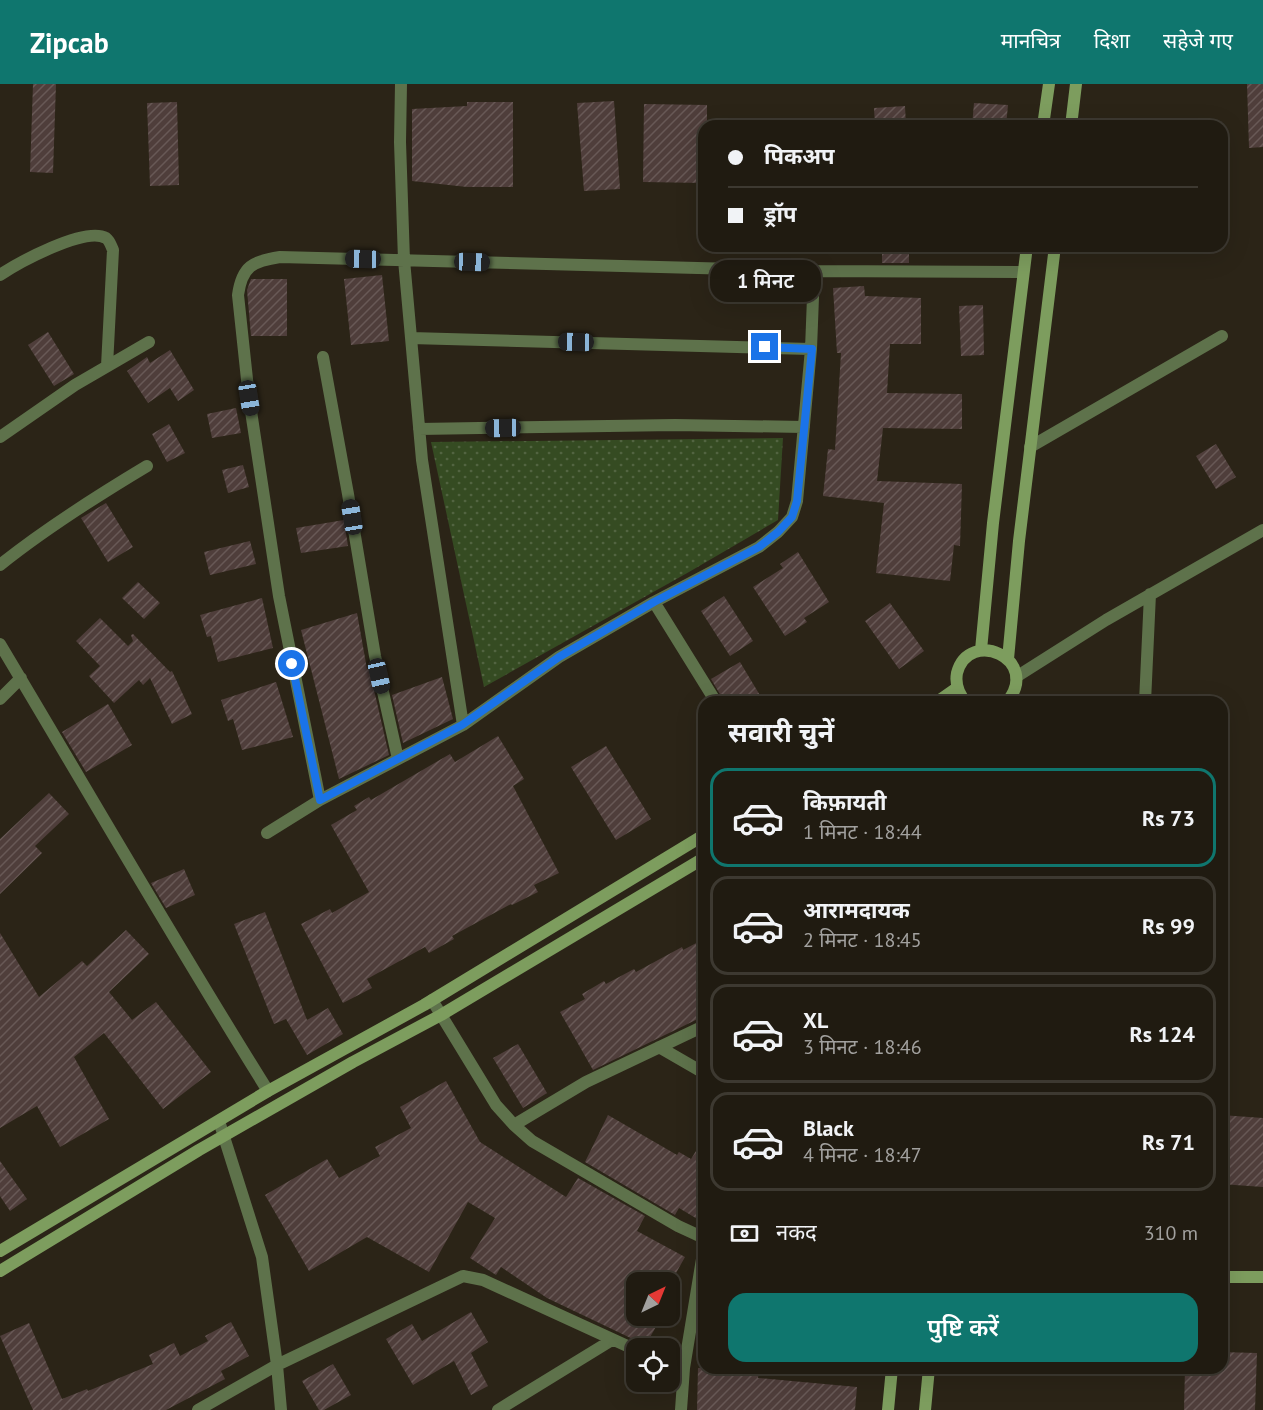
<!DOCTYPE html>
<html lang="hi">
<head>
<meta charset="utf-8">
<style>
	:root { --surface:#201b11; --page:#2d281f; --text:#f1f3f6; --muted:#a2a19f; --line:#3d3931; --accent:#0f766e }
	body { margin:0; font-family:"PT Sans","Noto Sans Devanagari",sans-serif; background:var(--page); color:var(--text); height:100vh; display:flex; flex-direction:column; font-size:22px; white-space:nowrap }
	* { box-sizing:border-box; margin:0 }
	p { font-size:20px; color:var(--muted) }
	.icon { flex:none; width:33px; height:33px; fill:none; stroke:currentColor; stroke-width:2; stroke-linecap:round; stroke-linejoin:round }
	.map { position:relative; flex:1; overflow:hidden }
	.panel { position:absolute; left:698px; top:612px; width:530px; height:678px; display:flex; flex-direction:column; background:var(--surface); border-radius:18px; box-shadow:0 6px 24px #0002,0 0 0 2px var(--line) }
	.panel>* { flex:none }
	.top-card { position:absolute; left:698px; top:36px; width:530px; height:132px; border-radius:18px; box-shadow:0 6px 24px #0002,0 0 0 2px var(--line); display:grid; align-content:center; height:132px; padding:0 30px; background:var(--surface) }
	.needle { width:39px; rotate:43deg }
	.buttons { position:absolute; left:626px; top:1188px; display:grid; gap:12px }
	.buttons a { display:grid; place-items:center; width:54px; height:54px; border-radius:12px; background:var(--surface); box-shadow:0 6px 24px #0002,0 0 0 2px var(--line); font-size:30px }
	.end { position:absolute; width:27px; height:27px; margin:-14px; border:8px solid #1a73e8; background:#fff; box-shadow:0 0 0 3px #fff }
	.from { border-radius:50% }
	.bubble { position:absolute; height:42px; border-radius:18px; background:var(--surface); box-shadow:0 6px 24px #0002,0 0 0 2px var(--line); font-size:20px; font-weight:600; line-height:42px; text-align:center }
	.car { position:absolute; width:18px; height:36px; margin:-18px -9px; border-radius:8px; box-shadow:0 0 4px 2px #0007; background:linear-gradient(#222 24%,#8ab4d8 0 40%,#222 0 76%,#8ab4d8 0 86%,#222 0) }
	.top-card b { display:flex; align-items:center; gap:21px; height:57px; font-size:22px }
	.top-card b+b { border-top:2px solid var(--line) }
	.top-card i { width:15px; height:15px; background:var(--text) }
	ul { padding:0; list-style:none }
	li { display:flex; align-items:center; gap:18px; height:99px; margin:0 12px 9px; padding:0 18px; border:3px solid var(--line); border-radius:18px }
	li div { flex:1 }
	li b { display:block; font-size:22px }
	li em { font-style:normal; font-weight:600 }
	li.current { border-color:var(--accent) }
	li>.icon { width:54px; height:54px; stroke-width:1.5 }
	h2 { padding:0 30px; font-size:27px; line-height:72px }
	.pay { display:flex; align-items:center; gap:15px; height:66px; padding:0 30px; font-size:22px }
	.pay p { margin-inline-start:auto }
	.cta { display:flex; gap:12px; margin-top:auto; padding:12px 30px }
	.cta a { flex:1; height:69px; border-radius:18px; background:var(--accent); color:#fff; font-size:24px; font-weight:600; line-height:69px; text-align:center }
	header { display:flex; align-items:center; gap:36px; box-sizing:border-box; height:84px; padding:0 30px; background:var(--accent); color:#fff }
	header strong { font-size:28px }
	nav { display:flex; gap:33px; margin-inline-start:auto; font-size:21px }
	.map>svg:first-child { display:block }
	.grass { fill:url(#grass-dots) }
	.building { fill:url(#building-hatch) }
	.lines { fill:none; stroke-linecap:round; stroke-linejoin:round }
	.street { stroke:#5e724b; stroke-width:12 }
	.secondary { stroke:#7d9d5e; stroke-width:12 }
	.route { stroke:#1a73e8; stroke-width:8 }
</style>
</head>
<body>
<header>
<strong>Zipcab</strong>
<nav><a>मानचित्र</a><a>दिशा</a><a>सहेजे गए</a></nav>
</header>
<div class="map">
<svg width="1263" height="1326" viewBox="0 0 1263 1326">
	<defs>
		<pattern id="grass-dots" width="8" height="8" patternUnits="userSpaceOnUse" patternTransform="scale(1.5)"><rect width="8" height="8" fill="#354b22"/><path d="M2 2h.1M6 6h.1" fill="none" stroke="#526441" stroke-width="1.8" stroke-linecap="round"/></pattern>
		<pattern id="building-hatch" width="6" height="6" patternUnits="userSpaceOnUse" patternTransform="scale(1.5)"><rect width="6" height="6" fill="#4f3e3b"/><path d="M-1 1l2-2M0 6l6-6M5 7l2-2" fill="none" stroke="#685956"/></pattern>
	</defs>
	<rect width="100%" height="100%" fill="#2b2417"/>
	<!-- grass -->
	<path class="grass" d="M 783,354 L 778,436 L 689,488 L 484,603 L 431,358 Z"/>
	<!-- building -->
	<path class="building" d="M 33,0 L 56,0 L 53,89 L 30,88 Z
		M 1247,0 L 1263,0 L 1263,63 L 1249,64 Z
		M 614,17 L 620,105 L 584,107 L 577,19 Z
		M 177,18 L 179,101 L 150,102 L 147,19 Z
		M 467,18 L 513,18 L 513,103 L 467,103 L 412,97 L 412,25 L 467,22 Z
		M 974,19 L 1008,21 L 1006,42 L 972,42 Z
		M 644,20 L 707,21 L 707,42 L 704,42 L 704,99 L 643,98 Z
		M 905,22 L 906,42 L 875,42 L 874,24 Z
		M 882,162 L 909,162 L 909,179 L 882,179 Z
		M 382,191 L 389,257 L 351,261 L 344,195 Z
		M 251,195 L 287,195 L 287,252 L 251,252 L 247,206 Z
		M 864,202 L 865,212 L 921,214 L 921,260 L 890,260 L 887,309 L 962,310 L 962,345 L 883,344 L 877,397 L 962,400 L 960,462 L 954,461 L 950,497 L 876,489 L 884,419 L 823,412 L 828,365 L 835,366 L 841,269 L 837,269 L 833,204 Z
		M 983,221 L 984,271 L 961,272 L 959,222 Z
		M 48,248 L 74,290 L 54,302 L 28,261 Z
		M 170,266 L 194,306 L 178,317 L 170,304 L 148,319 L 127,287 L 147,273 L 150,279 Z
		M 236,324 L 241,349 L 212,354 L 207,330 Z
		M 169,340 L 185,369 L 167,378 L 152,350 Z
		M 1216,360 L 1236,393 L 1216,405 L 1196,372 Z
		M 243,381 L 249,403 L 228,409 L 222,386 Z
		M 106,419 L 133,463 L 108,478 L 81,434 Z
		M 344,436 L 348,462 L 301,469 L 296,444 Z
		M 250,457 L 256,480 L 210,491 L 204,468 Z
		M 798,468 L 829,518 L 804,534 L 807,538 L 785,552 L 753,503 L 783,484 L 780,480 Z
		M 138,498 L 160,519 L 144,535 L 122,514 Z
		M 724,512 L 753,557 L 730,572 L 701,527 Z
		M 262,514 L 273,564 L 218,578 L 211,552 L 207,553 L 200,531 Z
		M 890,519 L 924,567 L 899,585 L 865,537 Z
		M 357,529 L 367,585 L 369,584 L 389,671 L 339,695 L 301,546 Z
		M 100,534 L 128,562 L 133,557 L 131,551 L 133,550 L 170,588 L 172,587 L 192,630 L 172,640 L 150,594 L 143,601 L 139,596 L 114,619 L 89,592 L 100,582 L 76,557 Z
		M 740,578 L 764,618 L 724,617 L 711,595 Z
		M 442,593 L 453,635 L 403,659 L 392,611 Z
		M 276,598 L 293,653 L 242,666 L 233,635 L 228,637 L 221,616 Z
		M 108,620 L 132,661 L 86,688 L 62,648 Z
		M 498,652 L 524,695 L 513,702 L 559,789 L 534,801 L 538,808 L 512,821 L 511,820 L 452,852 L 454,855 L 429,869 L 425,863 L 367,895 L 372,904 L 343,919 L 301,840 L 330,825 L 332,829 L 369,808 L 331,741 L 357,726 L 354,722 L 369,713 L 371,716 L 450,670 L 455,678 Z
		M 606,662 L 651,735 L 616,756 L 571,683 Z
		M 49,709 L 69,730 L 35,762 L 42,769 L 0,810 L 0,755 Z
		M 184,785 L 195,811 L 166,824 L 151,799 Z
		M 265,828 L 307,936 L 328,924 L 343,950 L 307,971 L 286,935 L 274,940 L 234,840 Z
		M 126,846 L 149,870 L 109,908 L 132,936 L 156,918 L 211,988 L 163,1025 L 104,949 L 74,973 L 109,1035 L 60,1063 L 37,1022 L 0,1044 L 0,849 L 39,913 L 82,877 L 87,882 Z
		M 704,855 L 704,932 L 593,986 L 560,928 L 585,915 L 582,910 L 604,897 L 606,900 L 634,885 L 636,888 L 682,863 L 683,866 Z
		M 518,960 L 547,1009 L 523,1024 L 493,974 Z
		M 446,997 L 480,1058 L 566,1113 L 578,1094 L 645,1132 L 637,1147 L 685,1173 L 671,1198 L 636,1198 L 636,1232 L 662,1232 L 644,1264 L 639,1258 L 547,1214 L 501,1183 L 496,1191 L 470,1174 L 495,1134 L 468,1118 L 429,1188 L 367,1153 L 309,1187 L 265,1111 L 327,1075 L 339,1094 L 380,1072 L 375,1063 L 411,1044 L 400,1023 Z
		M 608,1031 L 677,1071 L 679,1068 L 691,1075 L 704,1054 L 704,1139 L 679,1124 L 675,1131 L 585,1078 Z
		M 1221,1031 L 1263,1034 L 1263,1103 L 1221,1100 Z
		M 0,1077 L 27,1115 L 10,1127 L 0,1112 Z
		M 471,1228 L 488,1258 L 471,1269 L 488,1302 L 471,1311 L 454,1277 L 413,1301 L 386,1255 L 412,1240 L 422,1257 Z
		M 231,1238 L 249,1272 L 221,1287 L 225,1295 L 166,1326 L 33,1326 L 0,1252 L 29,1239 L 62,1315 L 87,1305 L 88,1307 L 153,1280 L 149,1271 L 174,1259 L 180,1272 L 208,1257 L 205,1252 Z
		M 1221,1268 L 1257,1269 L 1255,1326 L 1184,1326 L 1185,1284 L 1221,1284 Z
		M 333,1280 L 351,1311 L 324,1326 L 319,1326 L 302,1297 Z
		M 698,1284 L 759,1284 L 758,1294 L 857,1303 L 855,1326 L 697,1326 Z"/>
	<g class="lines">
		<!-- street -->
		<path class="street" d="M 401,0 L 400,58 L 404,176 L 422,376 L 463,641
			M 0,191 C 18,179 85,142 106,154 C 110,157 111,162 113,166 L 107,282
			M 411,254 L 811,265
			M 323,273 L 348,410 L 375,572 L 398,675
			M 419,345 L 675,341 L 804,343
			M 0,353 L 75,301 L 149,258
			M 1030,363 L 1222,252
			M 0,481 C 46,444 97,412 147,382
			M 654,518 L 716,618
			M 0,560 C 89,709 176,860 268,1007
			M 1016,593 L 1106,536 L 1263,446
			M 0,615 L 21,594
			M 1145,618 L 1150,510
			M 320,716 L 279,512 L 249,314 L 238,211 C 242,182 253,177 280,173 L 814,187 L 1023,188
			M 267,749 L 320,716 L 463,641 L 559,573 L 654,518 L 759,463 L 778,448 L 792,433 L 797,417 L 811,265 L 814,187
			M 432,916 L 496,1021 L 514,1041 L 532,1057 L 678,1142 L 704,1154
			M 659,963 L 704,989
			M 219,1037 L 262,1173 L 277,1281 L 281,1326
			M 514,1041 L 586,998 L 704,942
			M 669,1279 L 684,1284
			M 198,1326 L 277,1281 L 463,1192 L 483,1196 L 636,1266
			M 498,1326 L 612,1256
			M 681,1326 L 684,1284 L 704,1163"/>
		<!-- secondary -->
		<path class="secondary" d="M 1043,42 L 1049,0
			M 1071,42 L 1076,0
			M 981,566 L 993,439 L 1027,162
			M 1008,575 L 1019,457 L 1055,162
			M 937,618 L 957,604
			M 966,618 C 958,609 955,600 957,589 C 969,543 1042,575 1007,618
			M 0,1167 L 268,1007 L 424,921 L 704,751
			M 0,1187 L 199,1066 L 353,978 L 441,931 L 704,774
			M 1221,1193 L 1263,1193
			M 888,1326 L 892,1284
			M 925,1326 L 929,1284"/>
	</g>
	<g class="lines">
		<!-- route -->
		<path class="route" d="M 292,580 L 320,716 L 462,641 L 559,573 L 654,518 L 759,463 L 778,448 L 792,433 L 797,417 L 812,265 L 765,263"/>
	</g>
</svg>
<div class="buttons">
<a><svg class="needle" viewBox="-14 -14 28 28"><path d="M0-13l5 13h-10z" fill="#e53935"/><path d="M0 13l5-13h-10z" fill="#a2a19f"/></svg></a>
<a><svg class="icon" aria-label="locate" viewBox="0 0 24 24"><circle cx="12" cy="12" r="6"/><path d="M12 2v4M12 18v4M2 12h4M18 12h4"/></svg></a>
</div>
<i class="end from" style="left:292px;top:580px"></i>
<i class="end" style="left:765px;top:263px"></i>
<div class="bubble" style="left:710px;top:176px;width:111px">1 मिनट</div>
<i class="car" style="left:363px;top:175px;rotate:271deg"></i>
<i class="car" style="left:472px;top:178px;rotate:92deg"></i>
<i class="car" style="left:576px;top:258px;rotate:271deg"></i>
<i class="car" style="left:249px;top:314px;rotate:171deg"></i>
<i class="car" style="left:503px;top:344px;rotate:269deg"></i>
<i class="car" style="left:352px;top:433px;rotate:351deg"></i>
<i class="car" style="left:379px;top:592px;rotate:167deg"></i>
<div class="top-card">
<b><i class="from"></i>पिकअप</b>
<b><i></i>ड्रॉप</b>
</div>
<section class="panel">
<h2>सवारी चुनें</h2>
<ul>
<li class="current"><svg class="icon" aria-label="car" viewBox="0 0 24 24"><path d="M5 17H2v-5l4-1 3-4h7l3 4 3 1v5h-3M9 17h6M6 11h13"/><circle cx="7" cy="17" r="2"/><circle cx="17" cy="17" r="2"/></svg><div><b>किफ़ायती</b><p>1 मिनट · 18:44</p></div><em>Rs 73</em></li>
<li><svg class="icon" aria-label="car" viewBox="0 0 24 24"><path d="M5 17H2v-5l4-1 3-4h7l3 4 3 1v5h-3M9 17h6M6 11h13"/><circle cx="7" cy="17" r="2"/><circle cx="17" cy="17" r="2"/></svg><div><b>आरामदायक</b><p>2 मिनट · 18:45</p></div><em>Rs 99</em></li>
<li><svg class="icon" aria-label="car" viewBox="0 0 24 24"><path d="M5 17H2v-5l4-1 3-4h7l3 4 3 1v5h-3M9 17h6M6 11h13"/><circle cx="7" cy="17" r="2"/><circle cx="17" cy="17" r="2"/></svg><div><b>XL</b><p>3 मिनट · 18:46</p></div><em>Rs 124</em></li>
<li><svg class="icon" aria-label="car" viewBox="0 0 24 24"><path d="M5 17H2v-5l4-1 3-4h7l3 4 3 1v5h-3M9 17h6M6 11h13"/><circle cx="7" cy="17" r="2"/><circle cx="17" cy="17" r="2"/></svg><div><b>Black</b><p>4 मिनट · 18:47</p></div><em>Rs 71</em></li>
</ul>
<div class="pay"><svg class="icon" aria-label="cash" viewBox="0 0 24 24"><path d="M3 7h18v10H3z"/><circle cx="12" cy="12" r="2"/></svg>नकद<p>310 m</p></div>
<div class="cta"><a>पुष्टि करें</a></div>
</section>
</div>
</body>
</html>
